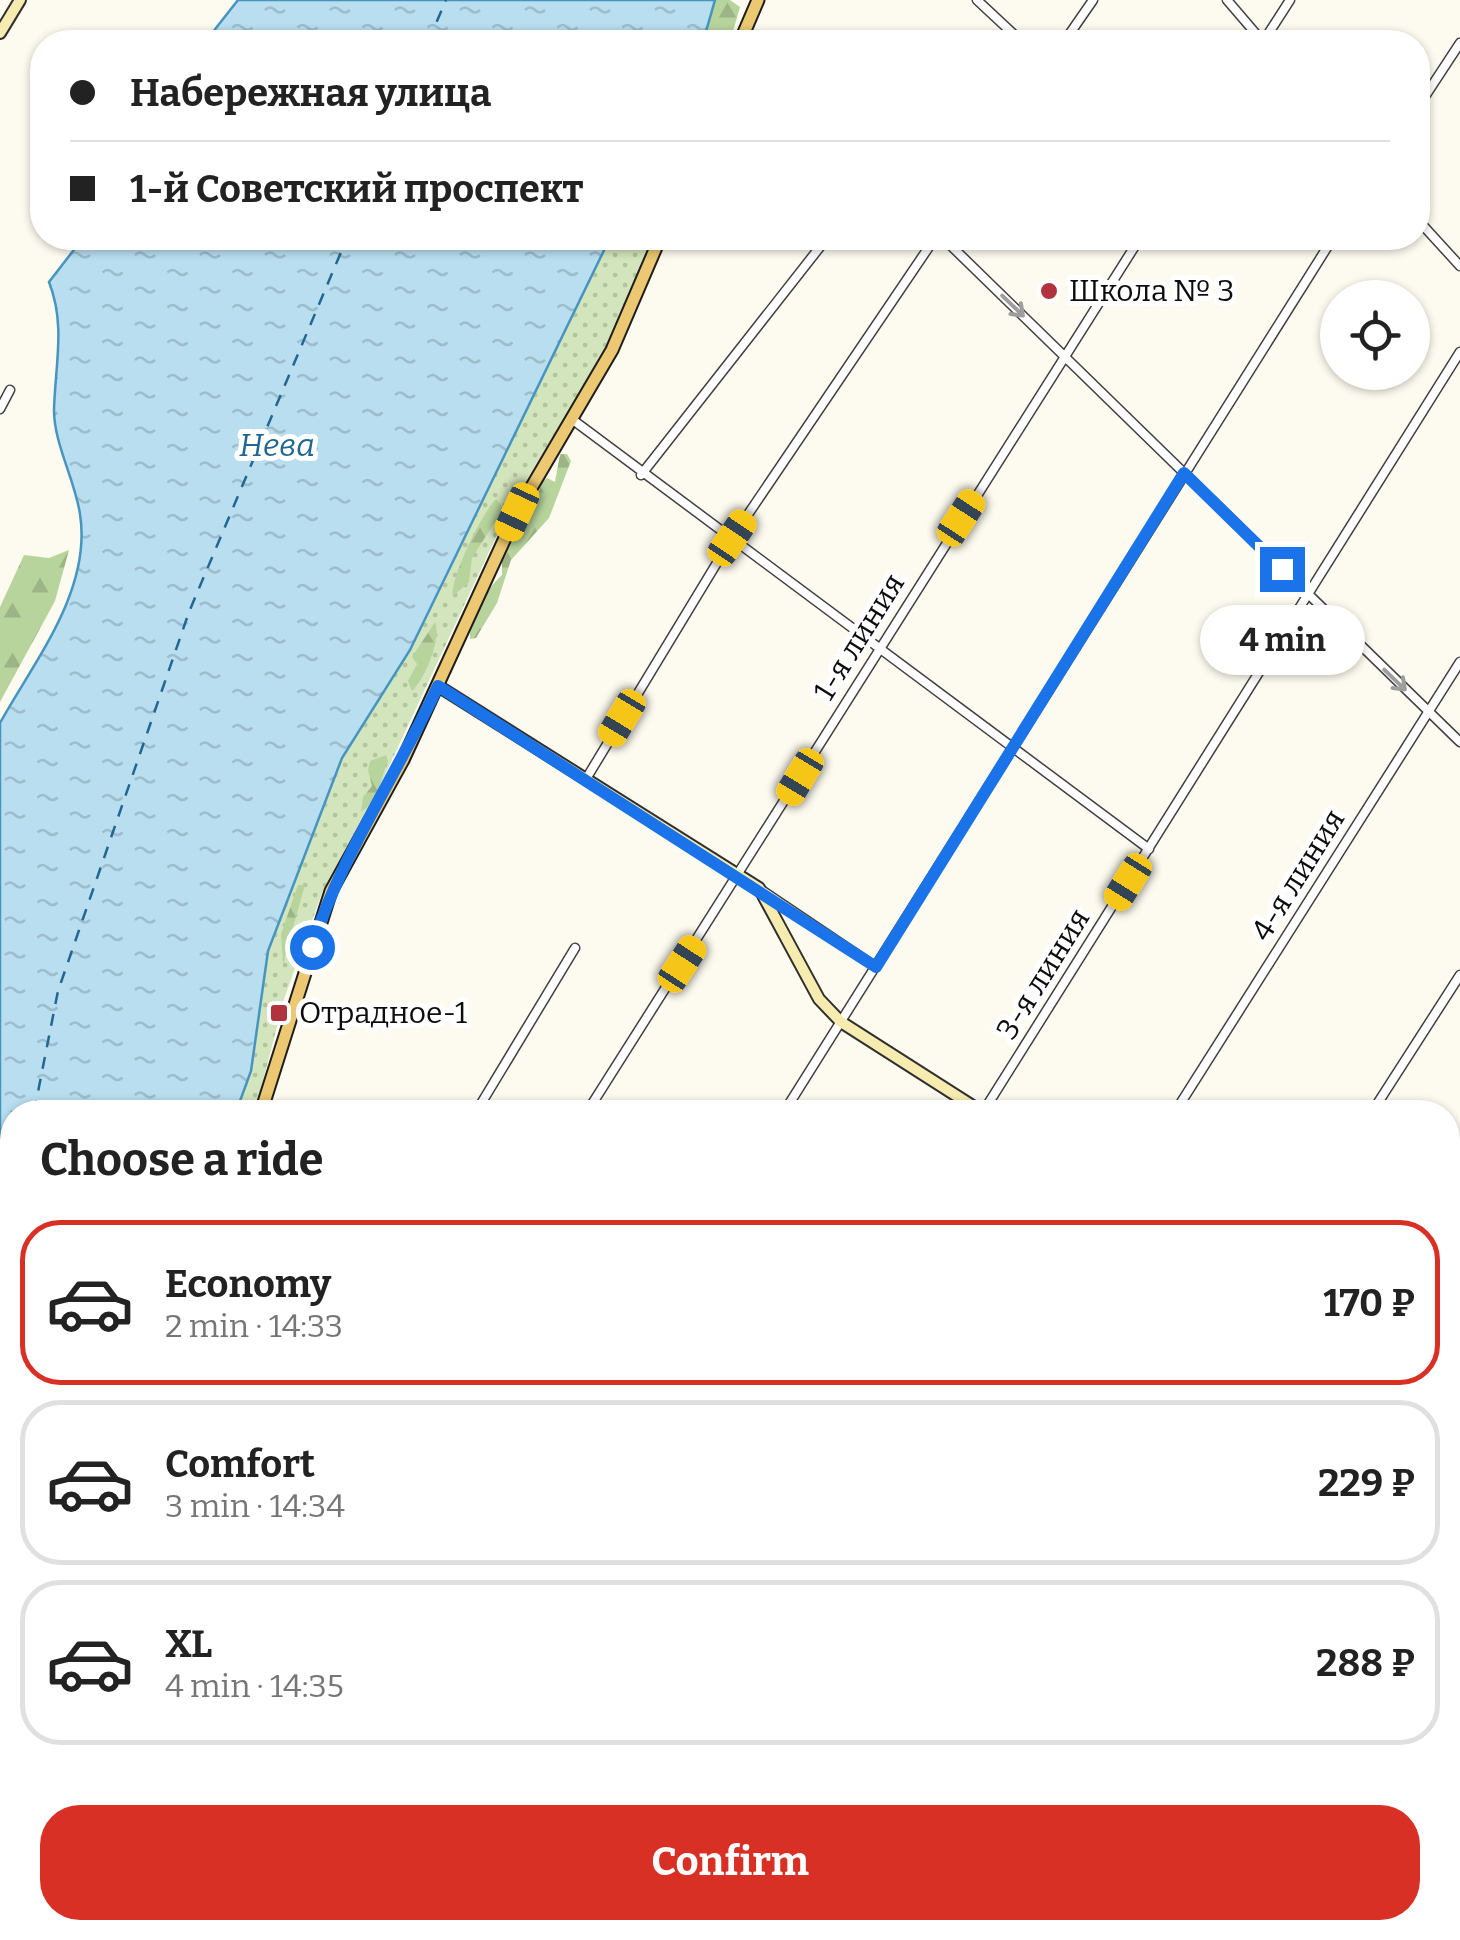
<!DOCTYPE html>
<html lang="en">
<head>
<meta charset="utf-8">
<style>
	:root { --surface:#fff; --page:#f2f2f2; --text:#222; --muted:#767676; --line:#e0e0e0; --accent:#d93025 }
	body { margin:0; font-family:Bitter,serif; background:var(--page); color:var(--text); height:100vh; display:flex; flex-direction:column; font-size:38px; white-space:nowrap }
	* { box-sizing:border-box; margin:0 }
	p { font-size:32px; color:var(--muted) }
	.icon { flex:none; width:55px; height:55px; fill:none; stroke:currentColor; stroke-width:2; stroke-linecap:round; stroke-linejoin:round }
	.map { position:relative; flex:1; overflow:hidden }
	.details { position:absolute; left:0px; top:1100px; width:1460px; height:840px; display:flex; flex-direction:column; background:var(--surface); border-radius:40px 40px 0 0; box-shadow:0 2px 8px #0004 }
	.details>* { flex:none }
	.hud { position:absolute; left:30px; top:30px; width:1400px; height:220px; border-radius:40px; box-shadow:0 2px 8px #0004; display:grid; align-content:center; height:220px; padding:0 40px; background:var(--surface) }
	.buttons { position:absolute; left:1320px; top:280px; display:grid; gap:20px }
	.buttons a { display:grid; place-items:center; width:110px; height:110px; border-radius:50%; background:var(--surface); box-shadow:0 2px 8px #0004; font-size:50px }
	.end { position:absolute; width:45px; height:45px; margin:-22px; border:12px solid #1a73e8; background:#fff; box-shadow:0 0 0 5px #fff }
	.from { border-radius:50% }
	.bubble { position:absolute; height:70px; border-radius:35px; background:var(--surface); box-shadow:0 2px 8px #0004; font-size:32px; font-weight:700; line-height:70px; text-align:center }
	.car { position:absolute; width:30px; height:60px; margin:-30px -15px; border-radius:12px; box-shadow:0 0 8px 2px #0007; background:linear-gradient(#f5c518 24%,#345 0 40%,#f5c518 0 76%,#345 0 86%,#f5c518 0) }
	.hud b { display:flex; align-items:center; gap:35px; height:95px; font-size:38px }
	.hud b+b { border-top:2px solid var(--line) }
	.hud i { width:25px; height:25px; background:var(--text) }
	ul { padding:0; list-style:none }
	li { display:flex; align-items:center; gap:30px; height:165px; margin:0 20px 15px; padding:0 20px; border:5px solid var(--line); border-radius:40px }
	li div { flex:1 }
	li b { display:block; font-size:38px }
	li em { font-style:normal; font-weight:700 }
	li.selected { border-color:var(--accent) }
	li>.icon { width:90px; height:90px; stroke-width:1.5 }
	h2 { padding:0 40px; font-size:45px; line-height:120px }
	.button { display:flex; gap:20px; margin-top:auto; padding:20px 40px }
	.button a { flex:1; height:115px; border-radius:40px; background:var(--accent); color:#fff; font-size:40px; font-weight:700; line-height:115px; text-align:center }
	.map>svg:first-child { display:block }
	.industrial { fill:url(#industrial-grid) }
	.grass { fill:url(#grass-dots) }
	.forest { fill:url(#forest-firs) }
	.park { fill:url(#park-tufts) }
	.water { fill:url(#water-ripples); stroke:#4695c0; stroke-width:2.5 }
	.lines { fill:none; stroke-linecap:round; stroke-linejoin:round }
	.ferry { stroke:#226793; stroke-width:2.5; stroke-dasharray:12 10; stroke-linecap:butt }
	.street-casing { stroke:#404040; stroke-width:11 }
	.secondary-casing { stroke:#2f2f2f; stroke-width:14 }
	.primary-casing { stroke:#1e1e1e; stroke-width:15 }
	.street { stroke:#fff; stroke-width:8 }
	.secondary { stroke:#f7ecb0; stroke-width:10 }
	.primary { stroke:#ebc871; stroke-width:11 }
	.oneway { stroke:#9e9e9e }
	.route { stroke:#1a73e8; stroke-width:12 }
	.poi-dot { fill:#b0333e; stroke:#fff; stroke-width:4 }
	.labels { text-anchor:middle; stroke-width:10; stroke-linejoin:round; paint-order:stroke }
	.poi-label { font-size:30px; fill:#0d0d0d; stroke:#fff; text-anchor:start }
	.street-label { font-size:30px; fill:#0d0d0d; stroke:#fff }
	.water-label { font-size:32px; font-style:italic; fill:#226793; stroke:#fff }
</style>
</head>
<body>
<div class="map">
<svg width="1460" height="1940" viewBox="0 0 1460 1940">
	<defs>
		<pattern id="industrial-grid" width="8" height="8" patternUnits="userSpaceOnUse" patternTransform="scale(2.5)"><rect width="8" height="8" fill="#eae2eb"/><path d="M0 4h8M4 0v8" fill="none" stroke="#c8c1c8"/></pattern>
		<pattern id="grass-dots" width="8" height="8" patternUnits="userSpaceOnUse" patternTransform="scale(2.5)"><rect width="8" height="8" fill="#d3e5bc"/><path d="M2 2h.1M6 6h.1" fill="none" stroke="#b4c3a0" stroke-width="1.8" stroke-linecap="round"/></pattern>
		<pattern id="forest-firs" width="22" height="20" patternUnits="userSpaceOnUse" patternTransform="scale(2.5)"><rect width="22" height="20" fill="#b8d49d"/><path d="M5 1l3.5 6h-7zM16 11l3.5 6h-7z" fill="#9db586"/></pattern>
		<pattern id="park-tufts" width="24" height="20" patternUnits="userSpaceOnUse" patternTransform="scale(2.5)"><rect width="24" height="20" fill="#d3e5bc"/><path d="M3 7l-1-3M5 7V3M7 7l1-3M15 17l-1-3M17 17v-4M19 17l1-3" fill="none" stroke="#b4c3a0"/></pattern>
		<pattern id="water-ripples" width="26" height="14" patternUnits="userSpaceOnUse" patternTransform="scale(2.5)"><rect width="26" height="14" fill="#b8def0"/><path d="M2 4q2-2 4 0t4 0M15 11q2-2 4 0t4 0" fill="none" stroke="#9dbdcd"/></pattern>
	</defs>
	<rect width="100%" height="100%" fill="#fdfaef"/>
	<!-- industrial -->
	<path class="industrial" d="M 387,1928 L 791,1928 L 811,1940 L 402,1940 Z"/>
	<!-- grass -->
	<path class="grass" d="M 610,238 L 653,238 L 604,352 L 509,509 L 376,794 L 323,890 L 284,999 L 255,1112 L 236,1112 L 251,1071 L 268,951 L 342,758 L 410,650 Z"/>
	<!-- forest -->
	<path class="forest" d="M 715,0 L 730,0 L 740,7 L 730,42 L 718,42 L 715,38 L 703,42 Z
		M 560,454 L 567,454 L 571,461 L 549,518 L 511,560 L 497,603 L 476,638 L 470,639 C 469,618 488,587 502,575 L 502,557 L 518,527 L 530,519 L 542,482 L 547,478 L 555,482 Z
		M 496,499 L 502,506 L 500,514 L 472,558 L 469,582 L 453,596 C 449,580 483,511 496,499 Z
		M 69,550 L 55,601 L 0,702 L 0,607 L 24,555 L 49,558 Z
		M 435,622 C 442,638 425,679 412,691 L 408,681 L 417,664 L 412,657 Z
		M 386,755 L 388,761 C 380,779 379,802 361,812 L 363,797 L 372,786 L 368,770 L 370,761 Z
		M 298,885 L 305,885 L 283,963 L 281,934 Z"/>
	<!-- park -->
	<path class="park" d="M 122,1928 L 175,1928 L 174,1940 L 118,1940 Z"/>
	<!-- water -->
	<path class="water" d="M 238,0 L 715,0 L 703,42 L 205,42 Z
		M 83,238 L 610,238 L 410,650 L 342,758 L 268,951 L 251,1071 L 236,1112 L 12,1112 L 12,1928 L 109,1928 L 106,1940 L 0,1940 L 0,723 C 35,660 92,590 80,514 C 75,480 54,444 54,410 C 55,366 66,325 49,282 Z"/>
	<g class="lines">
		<!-- ferry -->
		<path class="ferry" d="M 428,42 L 446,0
			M 34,1112 L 58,991 L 189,612 L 347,238
			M 0,1288 L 12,1224"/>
		<!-- street casing -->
		<g class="street-casing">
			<path id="street" d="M 977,0 L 1022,42
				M 1227,0 L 1263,42
				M 1064,42 L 1093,0
				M 1263,42 L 1290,0
				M 1418,107 L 1460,43
				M 1418,220 L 1460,266
				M 943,238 L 1460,742
				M 0,409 L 10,390
				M 573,420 L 1149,849
				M 641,475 L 827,238
				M 586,779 L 732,538 L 935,238
				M 763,891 L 876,967
				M 476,1112 L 575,948
				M 587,1112 L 1140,238
				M 784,1112 L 1333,238
				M 983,1112 L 1460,352
				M 1175,1112 L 1460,662
				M 1372,1112 L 1460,975
				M 1448,1306 L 1460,1286
				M 1448,1615 L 1460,1596
				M 1448,1917 L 1460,1898
				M 1448,1922 L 1460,1930
				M 805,1928 L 825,1940
				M 846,1940 L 854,1928
				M 1040,1940 L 1048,1928
				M 1241,1940 L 1249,1928
				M 1433,1940 L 1441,1928"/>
		</g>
		<!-- secondary casing -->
		<g class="secondary-casing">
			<path id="secondary" d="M 0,33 L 20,0
				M 438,686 L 759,888 L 819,999 L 841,1022 L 982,1112
				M 1448,1413 L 1460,1421"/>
		</g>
		<!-- primary casing -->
		<g class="primary-casing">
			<path id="primary" d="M 740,42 L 758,0
				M 261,1112 L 331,891 L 403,760 L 517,512 L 612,350 L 660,238
				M 183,1940 L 184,1928"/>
		</g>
		<!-- street -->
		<use href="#street" class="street"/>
		<!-- secondary -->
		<use href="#secondary" class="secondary"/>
		<!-- primary -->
		<use href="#primary" class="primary"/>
	</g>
	<!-- one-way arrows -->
	<defs><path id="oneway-shaft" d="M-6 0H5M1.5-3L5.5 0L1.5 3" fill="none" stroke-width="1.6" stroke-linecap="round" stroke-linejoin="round" transform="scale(2.5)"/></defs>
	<g class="oneway">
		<use href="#oneway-shaft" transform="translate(1013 306) rotate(44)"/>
		<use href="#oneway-shaft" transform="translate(1395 680) rotate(44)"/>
	</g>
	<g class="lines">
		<!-- route -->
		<path class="route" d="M 312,947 C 341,855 398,773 438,686 L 876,967 L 1184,473 L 1282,569"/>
	</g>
	<!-- markers -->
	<g class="poi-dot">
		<circle cx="1049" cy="291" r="10"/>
		<rect x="269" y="1003" width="20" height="20" rx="5"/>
	</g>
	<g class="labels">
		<!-- poi labels -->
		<g class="poi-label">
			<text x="1069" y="301">Школа № 3</text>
			<text x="299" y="1023">Отрадное-1</text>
		</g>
		<!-- street labels -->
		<g class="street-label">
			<text transform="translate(859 637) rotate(-58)" y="10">1-я линия</text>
			<text transform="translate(1298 875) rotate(-58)" y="10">4-я линия</text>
			<text transform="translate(1043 974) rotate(-58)" y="10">3-я линия</text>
		</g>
		<!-- water labels -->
		<g class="water-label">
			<text x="277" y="456">Нева</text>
		</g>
	</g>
</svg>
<div class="buttons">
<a><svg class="icon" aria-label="locate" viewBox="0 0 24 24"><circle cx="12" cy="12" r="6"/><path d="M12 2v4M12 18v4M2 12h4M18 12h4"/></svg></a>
</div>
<i class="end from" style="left:312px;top:947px"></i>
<i class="end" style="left:1282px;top:569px"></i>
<div class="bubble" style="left:1200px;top:605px;width:165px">4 min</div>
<i class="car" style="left:517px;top:512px;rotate:205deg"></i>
<i class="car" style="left:961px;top:518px;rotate:33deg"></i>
<i class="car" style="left:732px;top:538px;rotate:34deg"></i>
<i class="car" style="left:622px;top:718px;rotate:211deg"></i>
<i class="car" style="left:800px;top:777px;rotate:211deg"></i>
<i class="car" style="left:1128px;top:882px;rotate:212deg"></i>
<i class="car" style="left:682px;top:964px;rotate:33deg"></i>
<div class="hud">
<b><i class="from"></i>Набережная улица</b>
<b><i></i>1-й Советский проспект</b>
</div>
<section class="details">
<h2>Choose a ride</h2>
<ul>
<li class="selected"><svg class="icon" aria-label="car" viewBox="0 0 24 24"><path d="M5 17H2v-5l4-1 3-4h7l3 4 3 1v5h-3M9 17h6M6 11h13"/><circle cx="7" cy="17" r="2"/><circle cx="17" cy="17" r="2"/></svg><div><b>Economy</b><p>2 min · 14:33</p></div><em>170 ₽</em></li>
<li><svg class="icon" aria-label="car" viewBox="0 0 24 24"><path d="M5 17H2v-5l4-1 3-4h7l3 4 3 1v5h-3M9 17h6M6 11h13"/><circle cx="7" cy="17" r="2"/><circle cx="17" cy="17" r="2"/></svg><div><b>Comfort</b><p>3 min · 14:34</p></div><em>229 ₽</em></li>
<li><svg class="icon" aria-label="car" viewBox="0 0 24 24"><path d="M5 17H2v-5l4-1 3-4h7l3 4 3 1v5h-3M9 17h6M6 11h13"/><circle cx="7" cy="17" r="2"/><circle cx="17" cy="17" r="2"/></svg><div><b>XL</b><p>4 min · 14:35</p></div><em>288 ₽</em></li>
</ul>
<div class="button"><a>Confirm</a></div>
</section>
</div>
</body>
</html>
